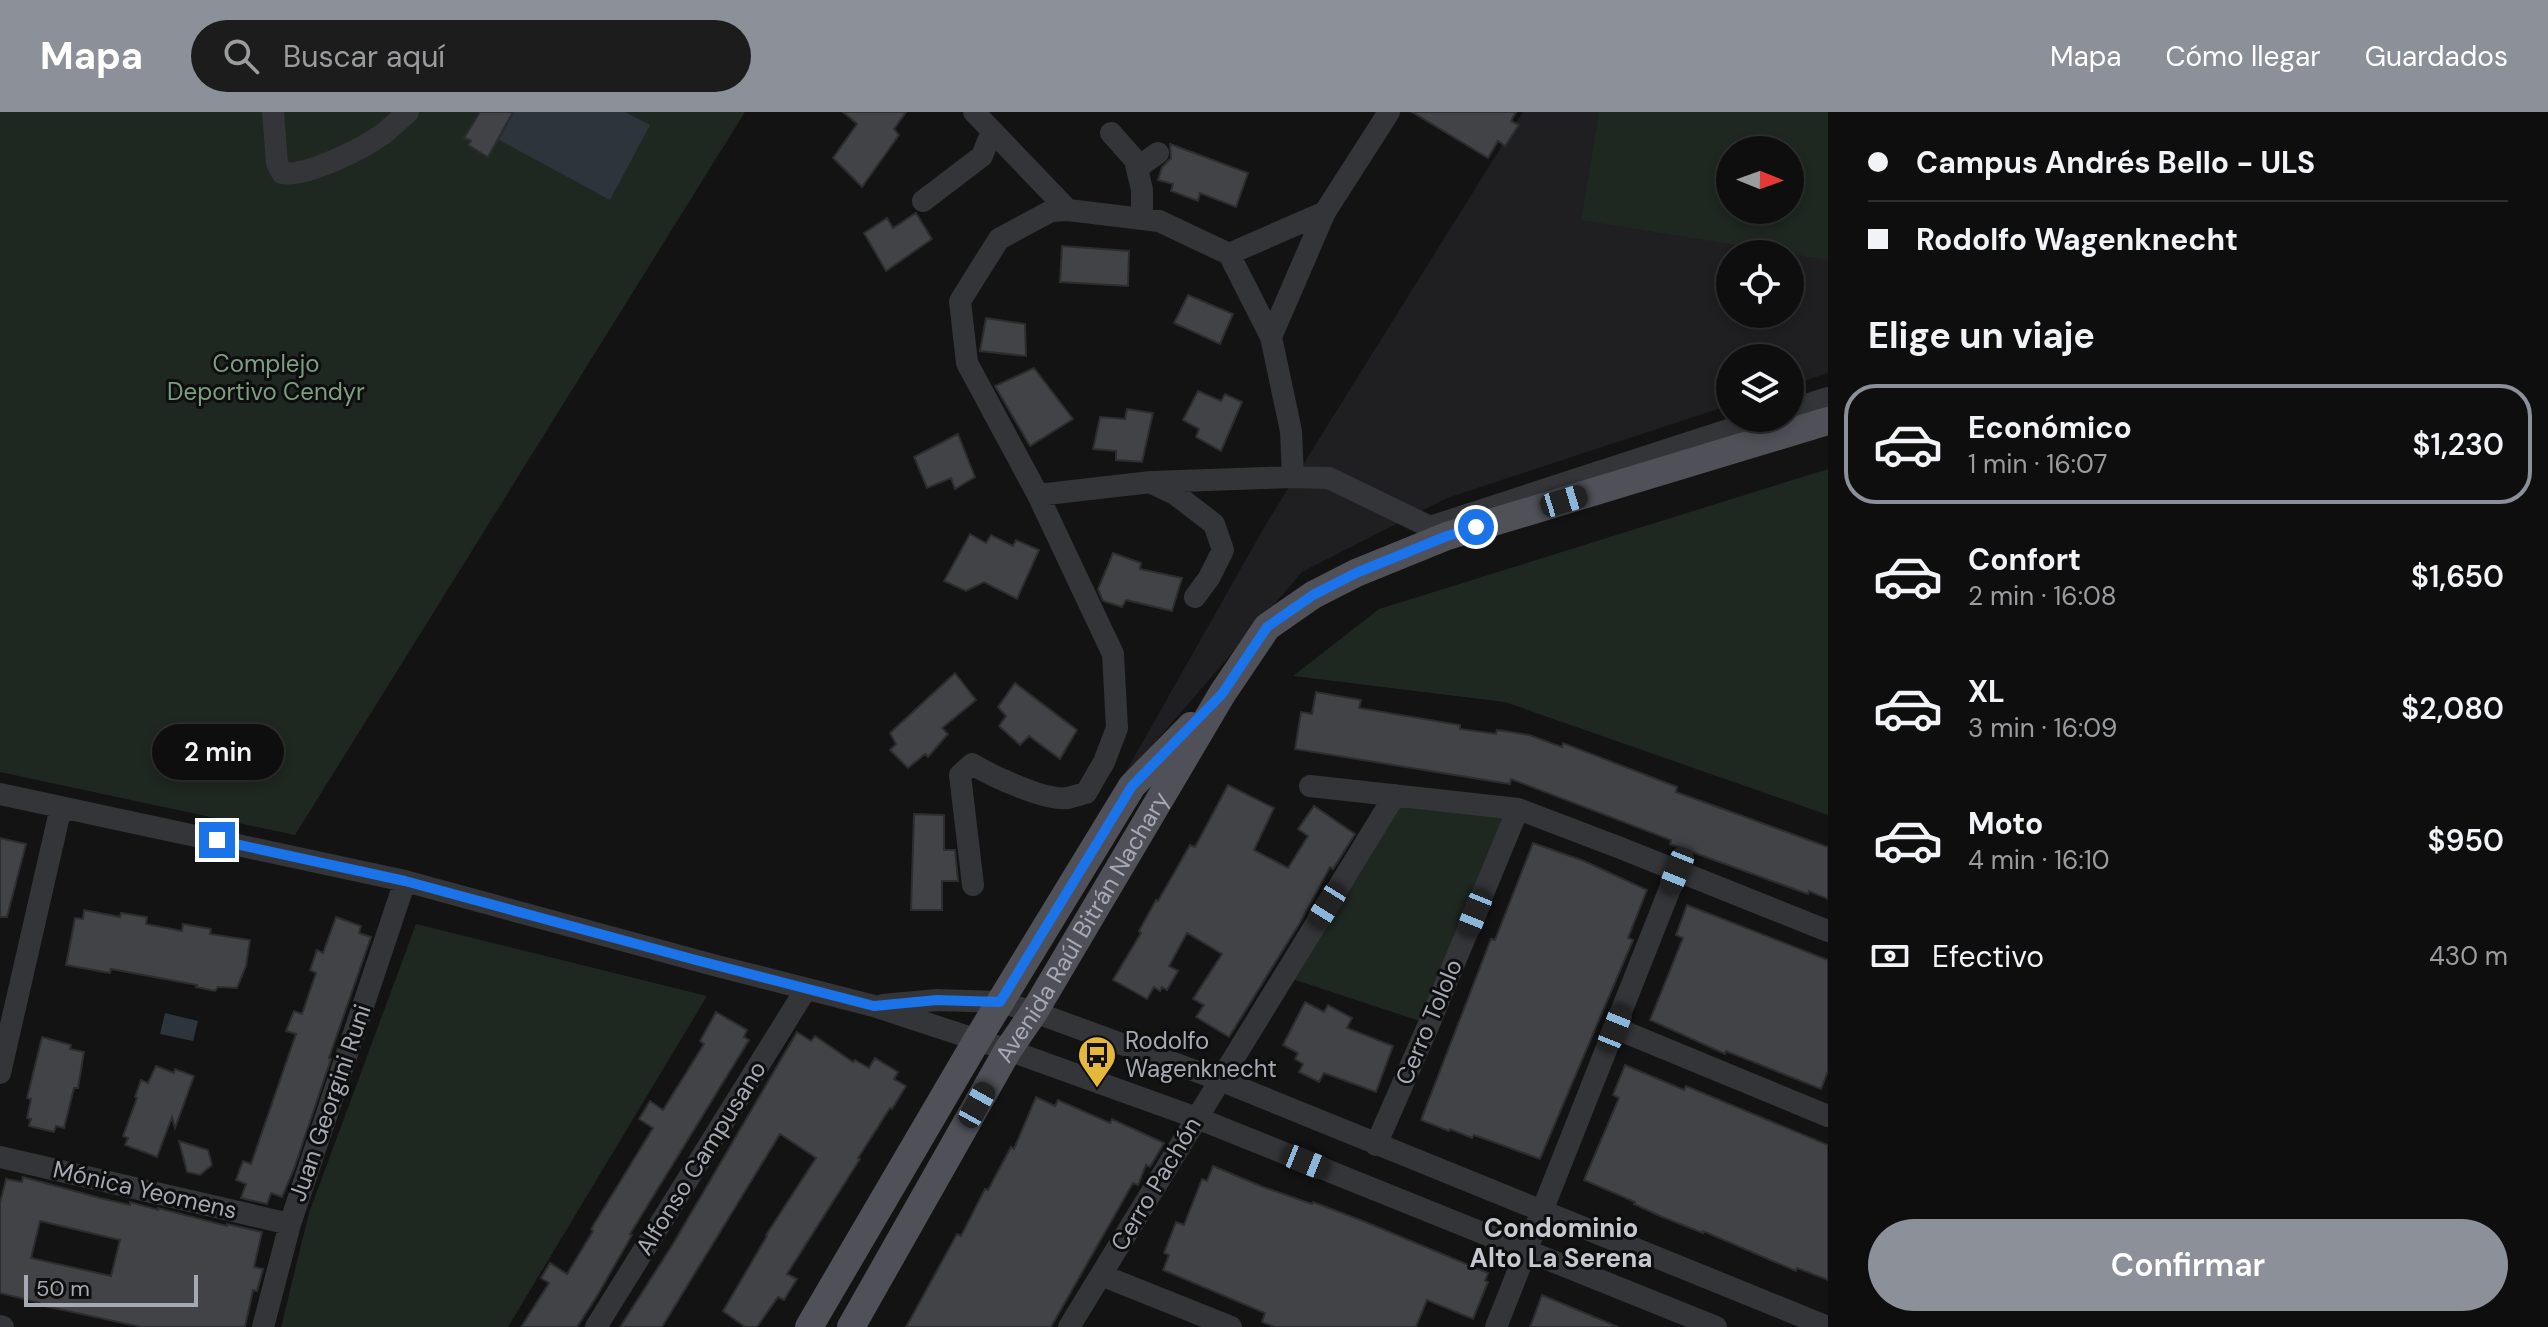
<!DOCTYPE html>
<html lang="es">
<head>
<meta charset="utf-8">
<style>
	:root { --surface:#0e0e0f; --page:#1c1c1d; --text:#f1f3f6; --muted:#9b9c9e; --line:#2e2e2f; --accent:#8c9099 }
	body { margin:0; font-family:"DM Sans",sans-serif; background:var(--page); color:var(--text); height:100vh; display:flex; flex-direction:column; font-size:30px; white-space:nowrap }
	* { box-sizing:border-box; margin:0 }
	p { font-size:26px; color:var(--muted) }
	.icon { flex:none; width:44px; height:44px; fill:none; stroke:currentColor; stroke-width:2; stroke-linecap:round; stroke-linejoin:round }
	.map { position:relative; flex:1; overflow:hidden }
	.drawer { display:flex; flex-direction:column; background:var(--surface); width:720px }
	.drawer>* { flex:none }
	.guide { display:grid; align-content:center; height:176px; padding:0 40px; background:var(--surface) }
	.needle { width:52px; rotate:91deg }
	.fabs { position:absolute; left:1716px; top:24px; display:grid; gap:16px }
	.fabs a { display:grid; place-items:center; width:88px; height:88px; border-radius:50%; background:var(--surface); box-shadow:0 4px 12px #0003,0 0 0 2px var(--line); font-size:40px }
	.scale { position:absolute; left:24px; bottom:20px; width:174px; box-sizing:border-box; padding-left:8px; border:4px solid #a5a9b4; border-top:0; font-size:22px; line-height:28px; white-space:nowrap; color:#a5a9b4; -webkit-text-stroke:6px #0e0e0f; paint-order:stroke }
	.end { position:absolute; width:36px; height:36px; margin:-18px; border:10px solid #1a73e8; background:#fff; box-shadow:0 0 0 4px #fff }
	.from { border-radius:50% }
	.bubble { position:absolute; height:56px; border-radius:28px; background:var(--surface); box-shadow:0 4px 12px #0003,0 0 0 2px var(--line); font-size:26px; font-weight:600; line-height:56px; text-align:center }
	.car { position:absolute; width:24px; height:48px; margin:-24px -12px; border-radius:10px; box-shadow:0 0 6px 2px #0007; background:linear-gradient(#222 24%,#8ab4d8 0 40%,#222 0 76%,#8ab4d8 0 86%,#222 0) }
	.guide b { display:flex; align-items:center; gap:28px; height:76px; font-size:30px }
	.guide b+b { border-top:2px solid var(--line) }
	.guide i { width:20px; height:20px; background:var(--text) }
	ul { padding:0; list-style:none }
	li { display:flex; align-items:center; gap:24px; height:120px; margin:0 16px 12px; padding:0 24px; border:4px solid transparent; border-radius:32px }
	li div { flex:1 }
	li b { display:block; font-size:30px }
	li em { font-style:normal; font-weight:600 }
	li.selected { border-color:var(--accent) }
	li>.icon { width:72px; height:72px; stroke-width:1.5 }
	h2 { padding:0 40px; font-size:36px; line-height:96px }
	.pay { display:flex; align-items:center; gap:20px; height:88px; padding:0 40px; font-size:30px }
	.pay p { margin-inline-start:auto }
	.primary-button { display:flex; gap:16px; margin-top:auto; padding:16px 40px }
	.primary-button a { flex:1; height:92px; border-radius:48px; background:var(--accent); color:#fff; font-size:32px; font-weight:600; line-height:92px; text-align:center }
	header { display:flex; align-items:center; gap:48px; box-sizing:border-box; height:112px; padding:0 40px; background:var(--accent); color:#fff }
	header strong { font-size:38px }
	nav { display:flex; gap:44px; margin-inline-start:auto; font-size:28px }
	.search { width:560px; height:72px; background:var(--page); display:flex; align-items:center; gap:20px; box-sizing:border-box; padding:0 28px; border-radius:44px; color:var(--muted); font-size:30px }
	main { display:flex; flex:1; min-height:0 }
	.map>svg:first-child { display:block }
	.built { fill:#1f1f21; fill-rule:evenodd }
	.green { fill:#1f2721; fill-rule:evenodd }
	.water { fill:#2d343c }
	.building { fill:#424347; stroke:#2d2d30; stroke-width:2; fill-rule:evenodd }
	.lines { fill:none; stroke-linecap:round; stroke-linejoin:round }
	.minor { stroke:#343539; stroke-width:22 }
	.major { stroke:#505158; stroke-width:28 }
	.route { stroke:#1a73e8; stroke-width:10 }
	.labels { text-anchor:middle; stroke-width:6; stroke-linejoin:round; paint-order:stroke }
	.park-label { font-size:24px; fill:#7d9e82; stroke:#0e0e0f }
	.street-label { font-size:24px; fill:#a5a9b4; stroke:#0e0e0f }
	.poi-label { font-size:24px; fill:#a5a9b4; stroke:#0e0e0f; text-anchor:start }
	.neighbourhood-label { font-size:26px; font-weight:bold; fill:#c6c8d0; stroke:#0e0e0f }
</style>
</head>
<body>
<header>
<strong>Mapa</strong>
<div class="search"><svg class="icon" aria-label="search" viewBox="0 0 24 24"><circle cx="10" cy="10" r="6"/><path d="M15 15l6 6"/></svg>Buscar aquí</div>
<nav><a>Mapa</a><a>Cómo llegar</a><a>Guardados</a></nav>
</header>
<main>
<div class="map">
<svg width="1828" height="1215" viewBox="0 0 1828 1215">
	<rect width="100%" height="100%" fill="#131314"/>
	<!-- built -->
	<path class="built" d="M 1523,0 L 1828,0 L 1828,261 L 1790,274 L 1790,246 L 1730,246 L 1730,293 L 1447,386 L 1302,460 L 1119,672 L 1266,412 ZM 1730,38 L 1790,38 L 1790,98 L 1730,98 ZM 1730,142 L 1790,142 L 1790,202 L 1730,202 Z"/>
	<!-- green -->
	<path class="green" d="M 0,0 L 745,0 L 295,723 L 0,660 Z
		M 1599,0 L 1828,0 L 1828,148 L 1581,108 ZM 1730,38 L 1790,38 L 1790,98 L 1730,98 Z
		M 1828,357 L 1828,703 L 1505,590 L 1293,564 L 1379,497 Z
		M 1395,683 L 1518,697 L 1429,912 L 1283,864 Z
		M 416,812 L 707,884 L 508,1215 L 281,1215 L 309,1101 Z"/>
	<!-- water -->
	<path class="water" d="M 514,0 L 625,0 L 650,13 L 610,88 L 499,28 Z
		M 165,901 L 198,909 L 193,929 L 160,922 Z"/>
	<!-- building -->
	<path class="building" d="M 480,0 L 513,0 L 488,45 L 468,33 L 471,29 L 464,26 Z
		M 843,0 L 906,0 L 894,17 L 899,23 L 862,75 L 833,46 L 857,12 Z
		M 1412,0 L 1516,0 L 1511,9 L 1519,13 L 1505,34 L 1498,29 L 1488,46 Z
		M 1170,32 L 1248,61 L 1236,95 L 1200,81 L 1198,89 L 1171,79 L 1173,72 L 1158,68 L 1162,55 L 1171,46 Z
		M 916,101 L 932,127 L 886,159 L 864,121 L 887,106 L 893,116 Z
		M 1062,134 L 1129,139 L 1128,174 L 1060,170 Z
		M 1188,183 L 1233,202 L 1220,232 L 1174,211 Z
		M 986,206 L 1025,212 L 1026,244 L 980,239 Z
		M 1034,256 L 1073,307 L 1030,334 L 995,274 Z
		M 1198,279 L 1221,289 L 1225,282 L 1242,290 L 1221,339 L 1196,325 L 1199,317 L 1183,308 Z
		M 1127,297 L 1153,301 L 1142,350 L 1116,348 L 1116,339 L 1093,337 L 1100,305 L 1125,307 Z
		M 958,322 L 975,365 L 955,377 L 951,366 L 927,376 L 914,345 Z
		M 970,422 L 986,431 L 991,423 L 1013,434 L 1016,428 L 1039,438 L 1017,487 L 984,470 L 966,479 L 944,469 Z
		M 1113,441 L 1141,451 L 1140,457 L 1182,466 L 1172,499 L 1126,488 L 1122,495 L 1103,489 L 1098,477 Z
		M 955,561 L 976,588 L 942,616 L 948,622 L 928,645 L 925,642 L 908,656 L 890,638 L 896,632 L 890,621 Z
		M 1015,571 L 1077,618 L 1060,647 L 1029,624 L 1020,633 L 999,614 L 1006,604 L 998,595 Z
		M 1316,580 L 1361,588 L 1359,596 L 1460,613 L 1460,617 L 1496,622 L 1497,618 L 1529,623 L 1562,635 L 1563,631 L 1677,675 L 1676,680 L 1828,735 L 1828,787 L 1809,779 L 1808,782 L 1670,732 L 1671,728 L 1511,667 L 1510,672 L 1295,637 L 1301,600 L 1312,602 Z
		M 1228,673 L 1274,696 L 1254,738 L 1288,756 L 1308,724 L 1298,717 L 1314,694 L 1355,722 L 1333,757 L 1330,755 L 1301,809 L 1229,925 L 1196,905 L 1204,893 L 1193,887 L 1222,842 L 1187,821 L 1169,854 L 1178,859 L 1167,878 L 1162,875 L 1160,879 L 1154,875 L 1147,887 L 1113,868 L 1141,821 L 1139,819 L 1156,788 L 1158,789 L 1190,733 L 1195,735 Z
		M 914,702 L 944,703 L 944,738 L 955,738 L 958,769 L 942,769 L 942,798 L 911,798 Z
		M 0,726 L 26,732 L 7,805 L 0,805 Z
		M 1533,731 L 1584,749 L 1647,778 L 1628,826 L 1633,828 L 1540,1047 L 1474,1023 L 1472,1026 L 1450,1017 L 1449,1019 L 1421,1008 L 1491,827 L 1495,828 Z
		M 1687,793 L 1828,848 L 1828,959 L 1821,977 L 1726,939 L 1725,942 L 1650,908 L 1683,826 L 1676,823 Z
		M 84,798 L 120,805 L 121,801 L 147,805 L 146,812 L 182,819 L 183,812 L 211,817 L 210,822 L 250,828 L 246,854 L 237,876 L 218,875 L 215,879 L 196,875 L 197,873 L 111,857 L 110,861 L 66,853 L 75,806 L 83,807 Z
		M 336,805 L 361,814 L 359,821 L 371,825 L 329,946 L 331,947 L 294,1057 L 282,1085 L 271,1081 L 267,1092 L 241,1086 L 246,1072 L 236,1068 L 243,1049 L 251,1052 L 296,922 L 286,919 L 294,899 L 302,902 L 316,861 L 310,858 L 317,838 L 323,841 Z
		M 1305,890 L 1324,900 L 1328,893 L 1352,906 L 1347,916 L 1393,934 L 1376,980 L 1324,961 L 1319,970 L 1299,960 L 1303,952 L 1295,947 L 1298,941 L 1283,933 Z
		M 716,900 L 747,918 L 744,925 L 749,928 L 630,1122 L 632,1123 L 597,1184 L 577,1215 L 521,1215 L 549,1171 L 541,1166 L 550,1151 L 567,1162 L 593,1119 L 591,1117 L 653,1016 L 639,1007 L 650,989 L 663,998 L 704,932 L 700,929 Z
		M 797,920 L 811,929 L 815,924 L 853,950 L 855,948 L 869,956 L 875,946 L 898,960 L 894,967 L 906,974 L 892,997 L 890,996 L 858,1046 L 860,1047 L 787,1162 L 797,1167 L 784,1188 L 778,1185 L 757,1215 L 745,1215 L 723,1199 L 767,1124 L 766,1123 L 816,1046 L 780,1022 L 662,1215 L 620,1215 L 673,1132 Z
		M 42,925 L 71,933 L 70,937 L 84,940 L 78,976 L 74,976 L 64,1016 L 56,1014 L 54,1020 L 29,1014 L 31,1007 L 27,1006 L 31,987 L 27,986 Z
		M 1625,953 L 1684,978 L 1686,974 L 1828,1033 L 1828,1168 L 1797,1156 L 1796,1159 L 1703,1119 L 1703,1121 L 1660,1104 L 1634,1092 L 1635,1090 L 1584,1068 L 1619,986 L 1613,983 Z
		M 156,954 L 174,961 L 175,957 L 194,964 L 175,1016 L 172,1005 L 157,1045 L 125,1033 L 128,1026 L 123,1024 L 137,986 L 135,985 L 141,968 L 148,971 Z
		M 1036,985 L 1055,994 L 1058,988 L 1110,1011 L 1112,1007 L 1164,1031 L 1150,1055 L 1146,1053 L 1138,1073 L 1133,1071 L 1051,1215 L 906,1215 L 957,1122 L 961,1124 L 985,1077 L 988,1078 L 1011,1035 L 1014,1037 Z
		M 179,1029 L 208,1038 L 212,1053 L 200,1063 L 187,1060 Z
		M 1213,1054 L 1263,1075 L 1312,1092 L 1313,1090 L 1363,1109 L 1488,1161 L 1485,1169 L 1488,1170 L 1473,1207 L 1427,1188 L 1416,1215 L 1275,1215 L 1262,1210 L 1265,1201 L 1163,1158 L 1169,1143 L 1164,1141 L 1176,1110 L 1184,1113 L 1202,1067 L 1207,1069 Z
		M 23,1065 L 100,1086 L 130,1093 L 130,1090 L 158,1098 L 158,1096 L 227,1114 L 227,1112 L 262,1120 L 254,1155 L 263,1157 L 257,1179 L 253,1178 L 245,1215 L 141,1215 L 40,1193 L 40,1191 L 0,1181 L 0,1091 L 6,1067 L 22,1070 ZM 40,1109 L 120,1128 L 111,1164 L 31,1146 Z
		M 1542,1183 L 1618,1215 L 1530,1215 Z"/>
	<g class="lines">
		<!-- minor -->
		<path class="minor" d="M 273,0 L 277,51 L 282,61 C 307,65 362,37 383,22 C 392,15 400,7 408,0
			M 974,0 L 1068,98
			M 1111,21 L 1135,48 L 1142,78 L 1142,107
			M 1137,56 L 1158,41
			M 923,89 L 982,44 L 992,19
			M 1271,225 L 1229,142 L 1325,100
			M 1790,298 L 1828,286
			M 1293,365 L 1291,319 L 1271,225 L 1325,100 L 1389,0
			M 1152,371 L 1175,382 L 1214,412 L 1223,438 L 1209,466 L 1195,485
			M 1038,383 L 1151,370 L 1293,365 L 1329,366 L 1430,415 L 1765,306
			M 1310,674 L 1518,697 L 1618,735 L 1828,819
			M 0,682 L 405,769 L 717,854 L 874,894 L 1008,938 L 1197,1006 L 1716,1215
			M 973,773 L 960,663 L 972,652 C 992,664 1045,689 1067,686 C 1074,685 1080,682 1086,681 L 1104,650 L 1117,616 L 1113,542 L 1038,383 L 967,251 L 960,189 L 999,127 L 1051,99 L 1068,98 L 1159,109 L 1229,142
			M 883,893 L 937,888 L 1000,890 L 1034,900 L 1220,968 L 1828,1215
			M 1615,916 L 1828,1004
			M 0,961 L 61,695
			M 1376,1033 L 1429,912 L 1518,697
			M 0,1045 L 290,1112
			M 1101,1163 L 1231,1215
			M 0,1214 L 3,1215
			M 263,1215 L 290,1112 L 405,769
			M 596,1215 L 806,877
			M 1069,1215 L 1395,683
			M 1496,1215 L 1677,759"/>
		<!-- major -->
		<g class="major">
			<path d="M 809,1215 L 977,928 L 1132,674 L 1191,614"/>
			<path id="s1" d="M 851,1215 L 1008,938 L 1034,900 L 1222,582 L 1267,515 L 1313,483 L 1356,461 L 1447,424 L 1828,309"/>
		</g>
	</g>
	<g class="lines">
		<!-- route -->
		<path class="route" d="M 217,728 L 405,769 L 692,847 L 874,894 L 937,888 L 1000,890 L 1132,674 L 1222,582 L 1267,515 L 1313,483 L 1356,461 L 1447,424 L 1476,415"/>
	</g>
	<!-- icons -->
	<defs>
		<g id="bus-pin" transform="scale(2)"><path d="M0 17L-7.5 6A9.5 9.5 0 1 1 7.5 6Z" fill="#e5b73a" stroke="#0e0e0f"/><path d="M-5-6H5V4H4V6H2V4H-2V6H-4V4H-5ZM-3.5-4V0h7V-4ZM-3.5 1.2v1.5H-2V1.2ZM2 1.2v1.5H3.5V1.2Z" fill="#111"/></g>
	</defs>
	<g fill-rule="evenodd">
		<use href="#bus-pin" x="1097" y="943"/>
	</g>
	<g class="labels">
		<!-- park labels -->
		<g class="park-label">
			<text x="266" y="260">Complejo<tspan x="266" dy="28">Deportivo Cendyr</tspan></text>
		</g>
		<!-- street labels -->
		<g class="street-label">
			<text dy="8" stroke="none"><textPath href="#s1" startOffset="462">Avenida Raúl Bitrán Nachary</textPath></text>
			<text transform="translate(1429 910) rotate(-67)" y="8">Cerro Tololo</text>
			<text transform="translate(330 991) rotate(-71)" y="8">Juan Georgini Runi</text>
			<text transform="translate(701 1046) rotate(-58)" y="8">Alfonso Campusano</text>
			<text transform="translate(1156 1072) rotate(-59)" y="8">Cerro Pachón</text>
			<text transform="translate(145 1078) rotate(13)" y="8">Mónica Yeomens</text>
		</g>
		<!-- poi labels -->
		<g class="poi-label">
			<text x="1125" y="937">Rodolfo<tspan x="1125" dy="28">Wagenknecht</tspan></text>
		</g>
		<!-- neighbourhood labels -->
		<g class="neighbourhood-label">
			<text x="1561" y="1125">Condominio<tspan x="1561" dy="30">Alto La Serena</tspan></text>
		</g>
	</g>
</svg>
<div class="fabs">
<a><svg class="needle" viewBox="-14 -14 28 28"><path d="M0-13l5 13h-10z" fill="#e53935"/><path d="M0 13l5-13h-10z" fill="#9b9c9e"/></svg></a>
<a><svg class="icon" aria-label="locate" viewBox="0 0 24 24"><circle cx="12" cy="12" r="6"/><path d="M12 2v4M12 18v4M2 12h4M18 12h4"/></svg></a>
<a><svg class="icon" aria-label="layers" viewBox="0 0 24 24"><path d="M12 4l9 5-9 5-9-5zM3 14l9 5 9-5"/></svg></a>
</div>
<div class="scale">50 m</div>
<i class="end from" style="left:1476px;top:415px"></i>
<i class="end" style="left:217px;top:728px"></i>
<div class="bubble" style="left:152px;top:612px;width:132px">2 min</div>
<i class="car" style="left:1564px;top:389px;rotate:73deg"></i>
<i class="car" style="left:1677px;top:759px;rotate:202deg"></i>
<i class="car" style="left:1327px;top:794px;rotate:212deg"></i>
<i class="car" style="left:1475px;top:801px;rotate:202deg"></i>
<i class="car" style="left:1615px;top:916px;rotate:22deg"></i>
<i class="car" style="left:977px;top:993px;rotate:29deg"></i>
<i class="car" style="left:1306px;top:1050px;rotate:112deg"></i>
</div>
<section class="drawer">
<div class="guide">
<b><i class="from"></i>Campus Andrés Bello - ULS</b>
<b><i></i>Rodolfo Wagenknecht</b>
</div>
<h2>Elige un viaje</h2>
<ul>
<li class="selected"><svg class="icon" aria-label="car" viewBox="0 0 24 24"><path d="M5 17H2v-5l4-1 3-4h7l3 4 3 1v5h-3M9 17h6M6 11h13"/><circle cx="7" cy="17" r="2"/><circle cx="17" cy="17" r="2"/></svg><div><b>Económico</b><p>1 min · 16:07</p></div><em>$1,230</em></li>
<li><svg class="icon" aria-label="car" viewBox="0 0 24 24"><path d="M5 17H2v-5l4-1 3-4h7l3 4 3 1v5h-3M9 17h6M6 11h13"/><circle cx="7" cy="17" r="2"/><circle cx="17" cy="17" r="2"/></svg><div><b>Confort</b><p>2 min · 16:08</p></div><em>$1,650</em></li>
<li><svg class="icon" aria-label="car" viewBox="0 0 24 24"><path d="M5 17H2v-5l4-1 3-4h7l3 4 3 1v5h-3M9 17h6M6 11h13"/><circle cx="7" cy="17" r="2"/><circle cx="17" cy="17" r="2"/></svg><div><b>XL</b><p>3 min · 16:09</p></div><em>$2,080</em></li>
<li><svg class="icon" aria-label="car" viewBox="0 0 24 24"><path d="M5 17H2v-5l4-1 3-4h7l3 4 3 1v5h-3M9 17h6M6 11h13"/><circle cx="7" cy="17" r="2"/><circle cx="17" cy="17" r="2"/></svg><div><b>Moto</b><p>4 min · 16:10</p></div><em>$950</em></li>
</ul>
<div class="pay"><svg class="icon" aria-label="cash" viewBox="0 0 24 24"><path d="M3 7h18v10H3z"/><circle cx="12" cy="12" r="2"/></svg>Efectivo<p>430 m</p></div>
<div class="primary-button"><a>Confirmar</a></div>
</section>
</main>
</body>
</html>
